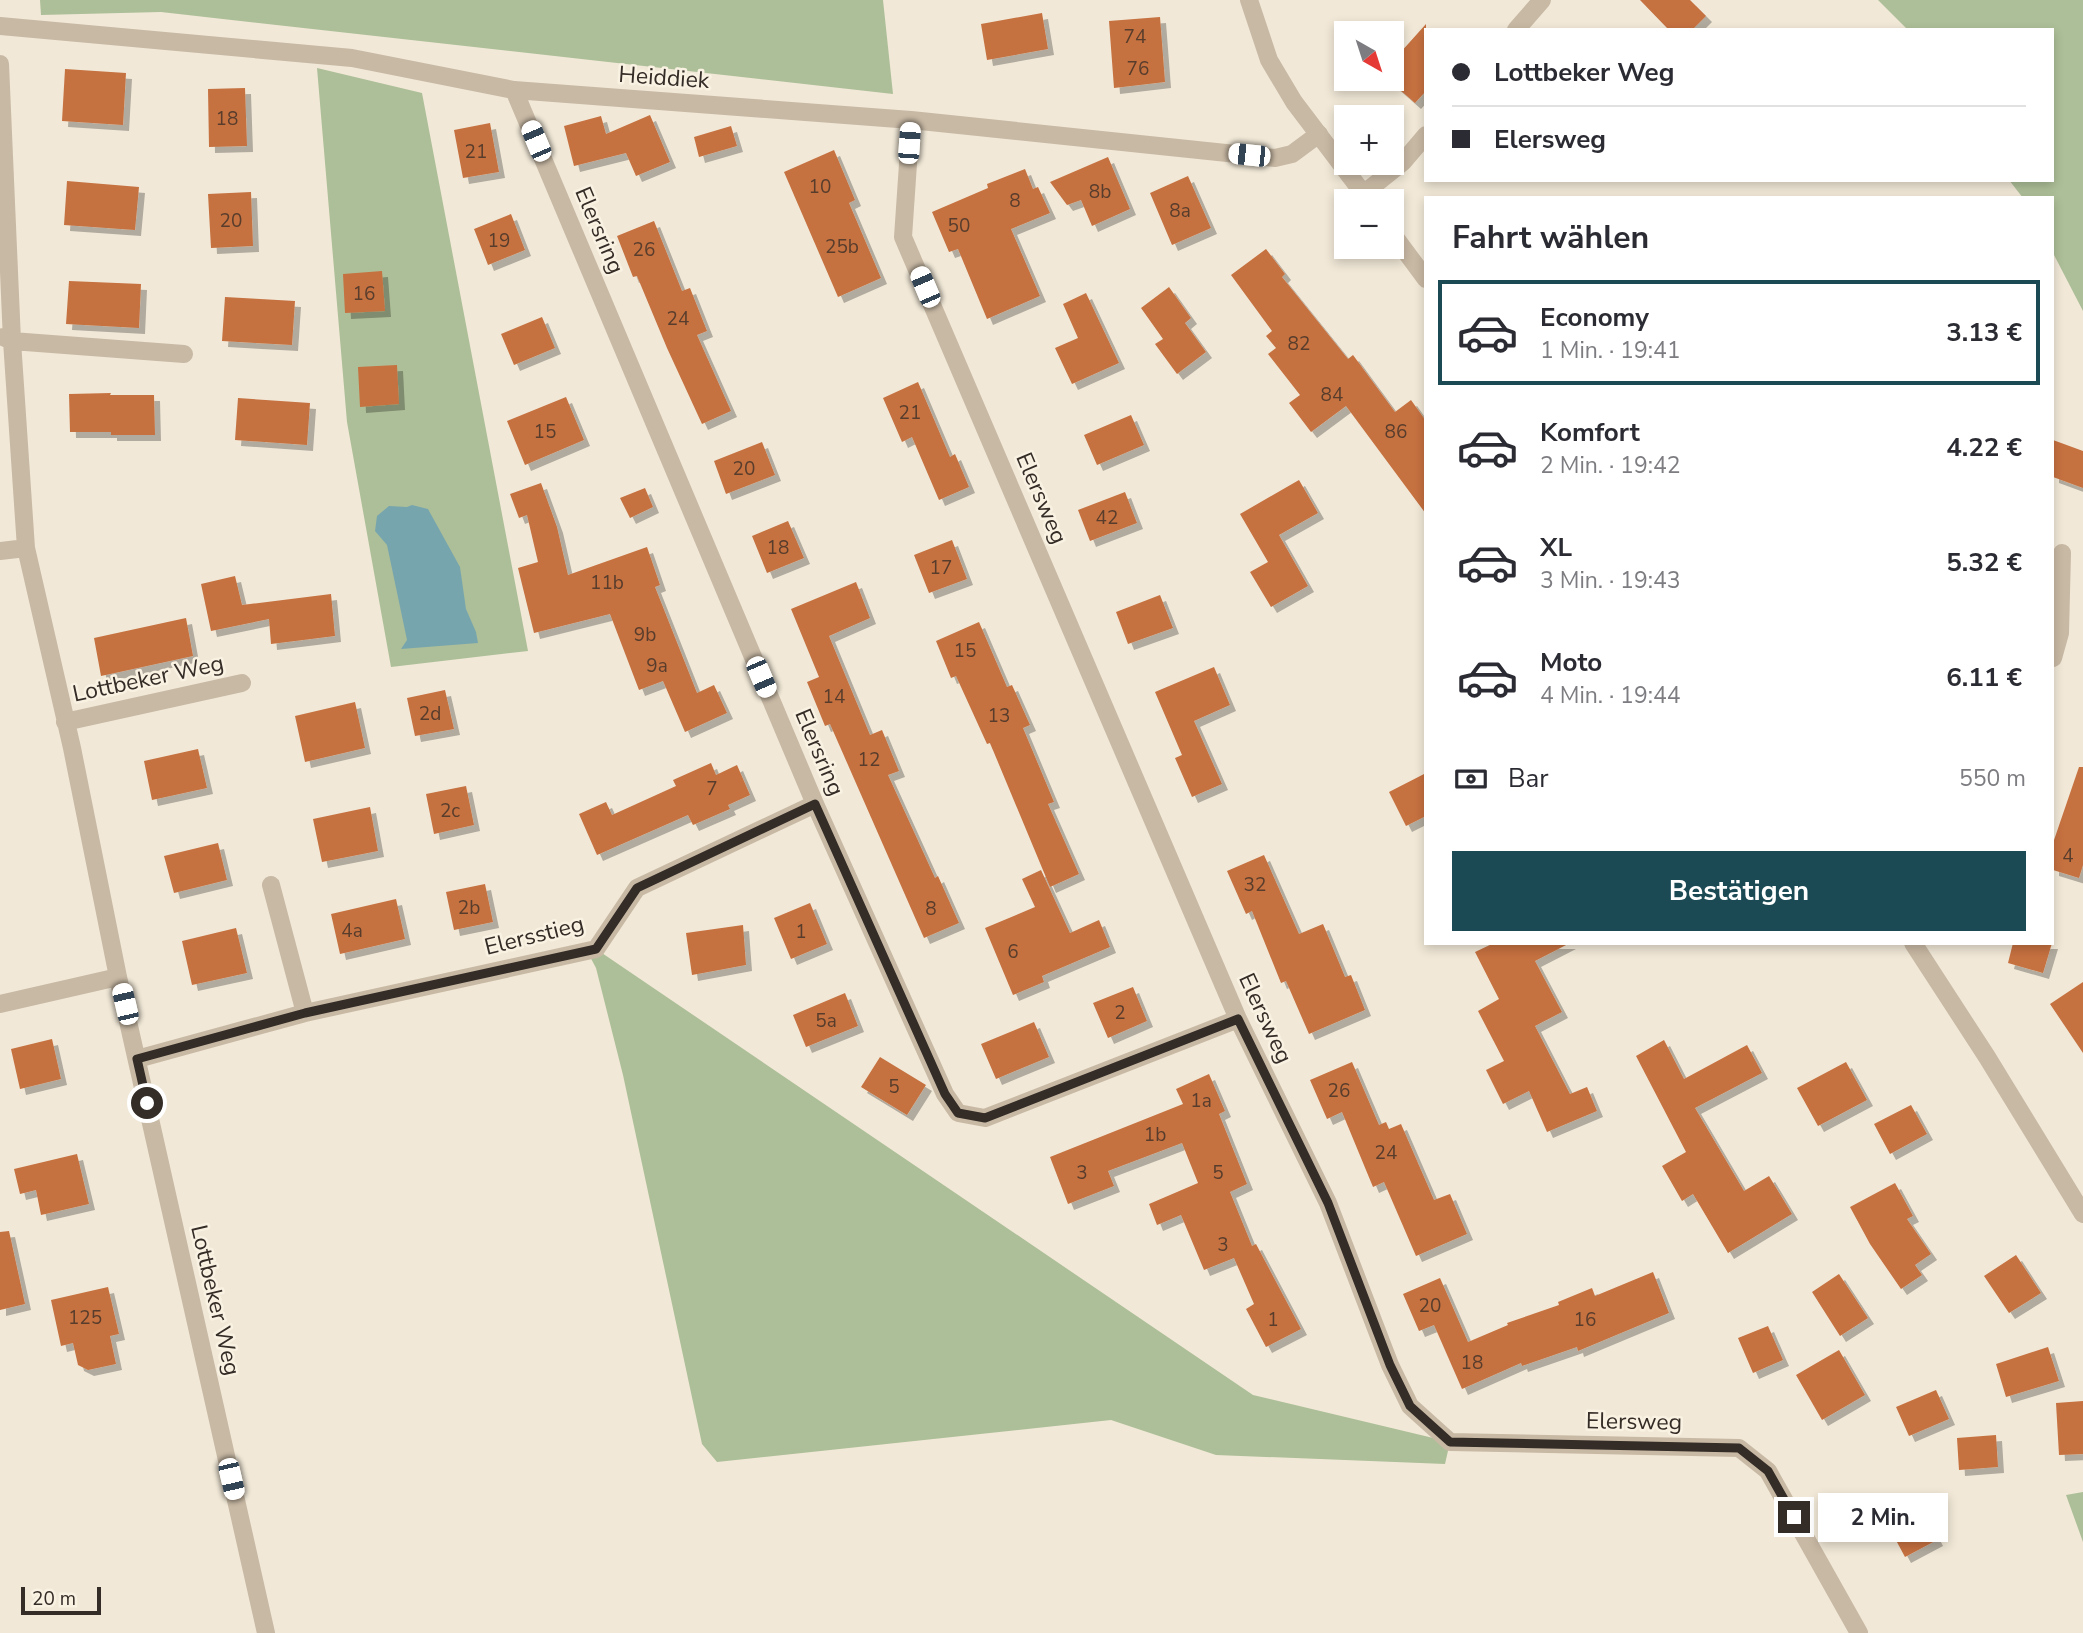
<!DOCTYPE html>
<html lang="de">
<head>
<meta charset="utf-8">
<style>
	:root { --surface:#fff; --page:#f2f2f3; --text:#2b2b33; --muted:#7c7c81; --line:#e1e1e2; --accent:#1b4a55 }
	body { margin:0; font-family:"Nunito Sans",sans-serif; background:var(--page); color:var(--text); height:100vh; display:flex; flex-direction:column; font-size:26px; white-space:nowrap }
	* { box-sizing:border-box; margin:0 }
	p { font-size:23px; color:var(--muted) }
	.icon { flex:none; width:38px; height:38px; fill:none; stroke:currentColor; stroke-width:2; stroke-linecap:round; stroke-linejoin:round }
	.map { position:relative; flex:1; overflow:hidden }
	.drawer { position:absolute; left:1424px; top:196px; width:630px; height:749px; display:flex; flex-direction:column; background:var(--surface); border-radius:0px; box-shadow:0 4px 10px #0003 }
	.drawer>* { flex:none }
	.hud { position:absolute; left:1424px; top:28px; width:630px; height:154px; border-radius:0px; box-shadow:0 4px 10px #0003; display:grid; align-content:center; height:154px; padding:0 28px; background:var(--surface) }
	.needle { width:46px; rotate:141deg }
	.fabs { position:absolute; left:1334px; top:21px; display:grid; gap:14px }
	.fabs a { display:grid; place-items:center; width:70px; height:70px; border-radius:0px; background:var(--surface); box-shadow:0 4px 10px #0003; font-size:35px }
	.scale { position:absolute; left:21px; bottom:18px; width:80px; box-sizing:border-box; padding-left:7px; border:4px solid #342c26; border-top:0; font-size:19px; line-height:24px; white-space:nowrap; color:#342c26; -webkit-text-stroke:5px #f9f2e3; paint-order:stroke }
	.end { position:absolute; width:32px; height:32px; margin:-16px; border:9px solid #342c26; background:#fff; box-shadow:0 0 0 4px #fff }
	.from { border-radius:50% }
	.bubble { position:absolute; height:49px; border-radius:0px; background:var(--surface); box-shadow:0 4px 10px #0003; font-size:23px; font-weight:700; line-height:49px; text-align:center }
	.car { position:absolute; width:21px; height:42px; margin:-21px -10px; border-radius:9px; box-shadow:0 0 5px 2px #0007; background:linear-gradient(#fff 24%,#345 0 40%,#fff 0 76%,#345 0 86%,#fff 0) }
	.hud b { display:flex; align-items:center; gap:24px; height:66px; font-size:26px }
	.hud b+b { border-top:2px solid var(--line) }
	.hud i { width:18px; height:18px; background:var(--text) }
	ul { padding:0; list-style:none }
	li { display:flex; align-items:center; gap:21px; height:105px; margin:0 14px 10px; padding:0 14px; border:4px solid transparent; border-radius:0px }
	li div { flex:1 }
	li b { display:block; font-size:26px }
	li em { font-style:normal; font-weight:700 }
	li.selected { border-color:var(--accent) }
	li>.icon { width:63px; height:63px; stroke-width:1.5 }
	h2 { padding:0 28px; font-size:32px; line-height:84px }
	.pay { display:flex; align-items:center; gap:18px; height:77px; padding:0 28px; font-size:26px }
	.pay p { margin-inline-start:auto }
	.action { display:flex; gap:14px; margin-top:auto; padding:14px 28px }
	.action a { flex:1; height:80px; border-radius:0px; background:var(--accent); color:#fff; font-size:28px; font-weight:700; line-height:80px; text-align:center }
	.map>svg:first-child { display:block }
	.green { fill:#adbf98 }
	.water { fill:#77a5ae }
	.building { fill:#c67140; filter:url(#shadow) }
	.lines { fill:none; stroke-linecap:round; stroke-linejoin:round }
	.minor { stroke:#c8b9a4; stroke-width:18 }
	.tertiary { stroke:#c8b9a4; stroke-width:18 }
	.route { stroke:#342c26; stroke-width:9 }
	.labels { text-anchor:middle; stroke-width:5; stroke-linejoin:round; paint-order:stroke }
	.number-label { font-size:19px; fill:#583d2c }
	.street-label { font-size:23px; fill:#342c26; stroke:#f9f2e3 }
</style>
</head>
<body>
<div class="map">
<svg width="2083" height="1633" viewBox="0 0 2083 1633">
	<defs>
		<filter id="shadow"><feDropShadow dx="6" dy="6" stdDeviation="0" flood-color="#0004"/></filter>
	</defs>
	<rect width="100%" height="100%" fill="#f1e8d7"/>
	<!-- green -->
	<path class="green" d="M 40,0 L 883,0 L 893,94 L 161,12 L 41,15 Z
		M 1878,0 L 2083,0 L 2083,311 L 2053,253 L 2053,198 L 2023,198 L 2009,180 L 2053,180 L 2053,30 L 1908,30 Z
		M 317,68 L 422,93 L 528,651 L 391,667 L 347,422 Z
		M 596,949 L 1253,1395 L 1450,1442 L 1445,1464 L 1216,1455 L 1111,1420 L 717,1462 L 702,1444 L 623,1075 L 596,968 L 587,951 Z
		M 2083,1492 L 2083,1542 L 2066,1495 Z"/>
	<!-- water -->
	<path class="water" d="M 412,505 L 428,509 L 460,567 L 466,609 L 476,632 L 478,643 L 401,649 L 407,640 L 387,545 L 375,531 L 377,516 L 389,506 L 407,507 Z"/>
	<!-- building -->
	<path class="building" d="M 1640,0 L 1690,0 L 1706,16 L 1692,30 L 1669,30 Z
		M 1042,13 L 1048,49 L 987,60 L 981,24 Z
		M 1160,17 L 1165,82 L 1114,88 L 1109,21 Z
		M 1426,24 L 1426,91 L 1415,103 L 1391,82 L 1391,63 Z
		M 65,69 L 126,73 L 123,125 L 62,121 Z
		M 245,88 L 247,146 L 209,147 L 208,89 Z
		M 650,115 L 670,162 L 636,176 L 626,153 L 574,166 L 564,126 L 601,116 L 606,134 Z
		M 490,123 L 499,172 L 463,178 L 454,130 Z
		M 731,126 L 737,146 L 699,157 L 694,137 Z
		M 834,150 L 855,200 L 849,203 L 881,278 L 838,297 L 784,172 Z
		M 1108,157 L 1130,209 L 1092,226 L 1081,200 L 1067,205 L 1050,182 Z
		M 1025,169 L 1033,189 L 1038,187 L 1050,213 L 1011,229 L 1040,296 L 987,319 L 958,249 L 949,252 L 932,212 L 988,188 L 987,184 Z
		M 1188,176 L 1211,228 L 1172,245 L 1150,193 Z
		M 67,181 L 139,187 L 135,230 L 64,225 Z
		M 251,192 L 253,246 L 211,248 L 208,194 Z
		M 511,214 L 525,250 L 488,265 L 474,229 Z
		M 654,221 L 682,291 L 690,288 L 707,331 L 697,335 L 731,411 L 702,424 L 667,348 L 637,276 L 633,277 L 617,236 Z
		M 1266,249 L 1285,274 L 1282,277 L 1348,359 L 1353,355 L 1395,412 L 1411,400 L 1426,421 L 1426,514 L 1346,406 L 1311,432 L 1289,403 L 1300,395 L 1268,354 L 1276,348 L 1266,336 L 1272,331 L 1231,275 Z
		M 382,271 L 385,311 L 345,313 L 343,274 Z
		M 69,281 L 141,284 L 139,328 L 66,324 Z
		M 1169,287 L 1191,318 L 1185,323 L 1206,352 L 1177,374 L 1155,344 L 1163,339 L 1141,308 Z
		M 1086,293 L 1119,363 L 1072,384 L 1055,348 L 1078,338 L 1063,304 Z
		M 225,297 L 295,301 L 292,345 L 222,341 Z
		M 542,317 L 555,348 L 514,365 L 501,334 Z
		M 397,365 L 399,404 L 360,407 L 358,367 Z
		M 918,382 L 950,457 L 955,454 L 969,487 L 939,500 L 912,437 L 902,442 L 883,398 Z
		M 111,393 L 110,395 L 154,395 L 155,435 L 111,435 L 111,432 L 70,432 L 69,394 Z
		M 566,397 L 584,440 L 525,465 L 507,421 Z
		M 238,398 L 310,403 L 307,445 L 235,440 Z
		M 1131,415 L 1144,445 L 1097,465 L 1084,435 Z
		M 2053,440 L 2083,451 L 2083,488 L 2053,477 Z
		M 762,442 L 775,475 L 726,494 L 714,461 Z
		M 1299,480 L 1318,513 L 1279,535 L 1308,586 L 1271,607 L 1250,572 L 1268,562 L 1240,514 Z
		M 541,483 L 557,527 L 568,575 L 647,547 L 660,585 L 655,587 L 697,693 L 714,685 L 727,713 L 685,732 L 663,681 L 639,690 L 610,614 L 534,633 L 518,568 L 538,562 L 527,515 L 519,518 L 510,494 Z
		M 645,488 L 653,507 L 630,518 L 620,498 Z
		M 1125,492 L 1137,523 L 1090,541 L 1078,510 Z
		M 788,521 L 804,558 L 767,573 L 752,536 Z
		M 952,540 L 967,579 L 929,593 L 914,555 Z
		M 235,576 L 242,605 L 331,594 L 335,636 L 271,644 L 269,619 L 211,631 L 201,584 Z
		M 856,582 L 870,618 L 829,636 L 870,735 L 882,730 L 899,771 L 888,775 L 935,878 L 938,876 L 959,923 L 924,938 L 830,724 L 825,726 L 807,682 L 819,677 L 791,609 Z
		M 1160,595 L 1173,628 L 1128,644 L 1116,612 Z
		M 186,618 L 193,656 L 101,676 L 94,638 Z
		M 979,622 L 1007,687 L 1012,685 L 1030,725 L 1023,728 L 1054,802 L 1048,804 L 1079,874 L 1050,887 L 990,743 L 987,744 L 956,676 L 951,678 L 936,641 Z
		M 1214,667 L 1230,705 L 1194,721 L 1222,784 L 1192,797 L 1175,758 L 1182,755 L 1155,692 Z
		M 445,690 L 454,729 L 415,736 L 407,698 Z
		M 355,702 L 365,748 L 305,762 L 295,716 Z
		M 198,749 L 207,788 L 152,800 L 144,761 Z
		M 711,763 L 716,775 L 737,765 L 750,795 L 728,805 L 730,809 L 693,825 L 688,815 L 597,855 L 579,814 L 606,802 L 612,815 L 676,786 L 673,780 Z
		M 2079,767 L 2083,767 L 2083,865 L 2079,878 L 2053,870 L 2053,843 Z
		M 1426,773 L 1426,816 L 1406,826 L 1389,792 Z
		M 466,786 L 474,825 L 434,834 L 426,794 Z
		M 370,807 L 378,851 L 322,862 L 313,819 Z
		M 218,843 L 227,880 L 174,893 L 164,856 Z
		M 1264,855 L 1299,934 L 1323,924 L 1345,977 L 1351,975 L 1365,1010 L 1309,1034 L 1286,981 L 1281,983 L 1252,911 L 1246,914 L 1227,871 Z
		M 1041,870 L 1070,933 L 1099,920 L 1110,947 L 1042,976 L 1044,982 L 1013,995 L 985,928 L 1035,907 L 1022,879 Z
		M 485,884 L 493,922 L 454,930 L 446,892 Z
		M 396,899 L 405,939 L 340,954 L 331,914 Z
		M 810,903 L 827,944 L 791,959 L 774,918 Z
		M 743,925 L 746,965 L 692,975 L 686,933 Z
		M 236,928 L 247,973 L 192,985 L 182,941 Z
		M 1494,943 L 1570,943 L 1535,961 L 1562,1012 L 1535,1026 L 1570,1094 L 1587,1087 L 1597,1111 L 1547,1132 L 1529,1091 L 1503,1104 L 1486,1070 L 1504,1061 L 1478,1011 L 1499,999 L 1475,952 Z
		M 2013,943 L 2052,943 L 2043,973 L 2008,963 Z
		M 2083,982 L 2083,1053 L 2050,1004 Z
		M 1133,987 L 1147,1021 L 1108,1038 L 1093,1003 Z
		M 845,993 L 858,1026 L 806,1047 L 793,1015 Z
		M 1034,1022 L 1049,1057 L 996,1079 L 981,1044 Z
		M 52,1039 L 61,1079 L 20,1089 L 11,1049 Z
		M 1664,1040 L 1684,1079 L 1747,1045 L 1762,1073 L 1695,1108 L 1744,1191 L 1769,1176 L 1792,1214 L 1728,1253 L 1693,1194 L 1682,1201 L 1662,1166 L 1686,1152 L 1636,1056 Z
		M 880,1057 L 926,1085 L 907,1115 L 861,1087 Z
		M 1352,1062 L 1379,1125 L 1386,1122 L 1389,1129 L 1401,1124 L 1434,1200 L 1450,1194 L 1467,1234 L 1416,1256 L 1384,1182 L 1373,1187 L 1342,1112 L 1327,1119 L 1310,1080 Z
		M 1846,1062 L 1867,1100 L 1818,1126 L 1797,1088 Z
		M 1209,1074 L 1225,1111 L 1219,1114 L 1247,1184 L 1230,1192 L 1252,1246 L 1256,1244 L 1301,1329 L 1266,1347 L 1246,1309 L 1254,1304 L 1234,1258 L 1204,1270 L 1181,1215 L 1157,1225 L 1149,1204 L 1198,1183 L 1182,1143 L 1108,1171 L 1114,1186 L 1068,1204 L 1050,1157 L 1183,1104 L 1176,1089 Z
		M 1911,1105 L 1927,1134 L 1890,1154 L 1874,1124 Z
		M 77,1154 L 89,1204 L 41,1215 L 36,1190 L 20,1194 L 14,1169 Z
		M 1895,1183 L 1913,1216 L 1907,1219 L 1931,1254 L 1915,1265 L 1922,1275 L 1901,1289 L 1870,1244 L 1850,1207 Z
		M 9,1231 L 25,1304 L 0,1310 L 0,1232 Z
		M 2016,1255 L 2041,1293 L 2009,1313 L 1984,1276 Z
		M 1653,1272 L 1669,1313 L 1578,1351 L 1577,1347 L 1522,1366 L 1521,1363 L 1462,1389 L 1434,1325 L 1419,1331 L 1403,1294 L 1440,1278 L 1468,1342 L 1508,1325 L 1507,1323 L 1559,1305 L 1558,1302 L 1592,1288 L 1595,1296 Z
		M 1839,1274 L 1868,1318 L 1840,1336 L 1812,1292 Z
		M 108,1287 L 119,1334 L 110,1336 L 116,1364 L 88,1370 L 78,1365 L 73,1343 L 61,1346 L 51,1300 Z
		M 1768,1326 L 1783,1360 L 1753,1373 L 1738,1338 Z
		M 2048,1347 L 2059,1381 L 2006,1397 L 1996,1364 Z
		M 1839,1350 L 1865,1395 L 1822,1420 L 1796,1375 Z
		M 1936,1390 L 1949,1419 L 1909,1436 L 1896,1407 Z
		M 2083,1401 L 2083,1454 L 2059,1455 L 2056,1403 Z
		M 1996,1435 L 1998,1467 L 1959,1470 L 1957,1438 Z
		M 1916,1499 L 1937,1540 L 1905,1557 L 1883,1516 Z"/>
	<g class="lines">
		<!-- minor -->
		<path class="minor" d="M 0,26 L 352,58 L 514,90 L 911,120 L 1275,158 L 1292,154 L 1319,134
			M 1516,30 L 1542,0
			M 0,64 L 12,341 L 26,548 L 72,748 L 118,977 L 266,1633
			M 514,90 L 815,804 L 945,1094 L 958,1113 L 985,1118 L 1238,1019
			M 911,120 L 903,237 L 1238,1019 L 1328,1203 L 1390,1365 L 1410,1406 L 1450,1442 L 1739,1448 L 1768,1471 L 1859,1633
			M 1363,194 L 1403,162 L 1426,135
			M 3,337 L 12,341 L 184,354
			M 0,551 L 26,548
			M 2053,658 L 2060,633 L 2062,553
			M 65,722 L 242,683
			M 271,885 L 305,1013
			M 0,1004 L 118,977
			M 137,1059 L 305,1013 L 596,949 L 637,888 L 815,804"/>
		<!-- tertiary -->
		<path class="tertiary" d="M 1249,0 L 1269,60 L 1294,102 L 1369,201
			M 1391,232 L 1426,279
			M 1913,943 L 1987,1057 L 2083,1214"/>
	</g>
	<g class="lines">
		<!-- route -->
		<path class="route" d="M 147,1103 L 137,1059 L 305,1013 L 596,949 L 637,888 L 815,804 L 945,1094 L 958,1113 L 985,1118 L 1238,1019 L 1328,1203 L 1390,1365 L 1410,1406 L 1450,1442 L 1739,1448 L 1768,1471 L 1794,1517"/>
	</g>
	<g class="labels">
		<!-- number labels -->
		<g class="number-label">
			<text x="1135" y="43">74</text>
			<text x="1138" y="75">76</text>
			<text x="227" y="125">18</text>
			<text x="476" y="158">21</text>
			<text x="820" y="193">10</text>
			<text x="1100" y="198">8b</text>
			<text x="1015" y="207">8</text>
			<text x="1180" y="217">8a</text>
			<text x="231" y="227">20</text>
			<text x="959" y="232">50</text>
			<text x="499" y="247">19</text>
			<text x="842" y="253">25b</text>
			<text x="644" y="256">26</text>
			<text x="364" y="300">16</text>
			<text x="678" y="325">24</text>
			<text x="1299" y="350">82</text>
			<text x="1332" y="401">84</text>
			<text x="910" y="419">21</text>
			<text x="545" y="438">15</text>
			<text x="1396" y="438">86</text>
			<text x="744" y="475">20</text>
			<text x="1107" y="524">42</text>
			<text x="778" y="554">18</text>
			<text x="941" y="574">17</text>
			<text x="607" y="589">11b</text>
			<text x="645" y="641">9b</text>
			<text x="965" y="657">15</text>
			<text x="657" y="672">9a</text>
			<text x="834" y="703">14</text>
			<text x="430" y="720">2d</text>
			<text x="999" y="722">13</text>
			<text x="869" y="766">12</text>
			<text x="712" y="795">7</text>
			<text x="450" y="817">2c</text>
			<text x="2068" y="862">4</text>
			<text x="1255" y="891">32</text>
			<text x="469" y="914">2b</text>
			<text x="931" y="915">8</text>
			<text x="352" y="937">4a</text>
			<text x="801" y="938">1</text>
			<text x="1013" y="958">6</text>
			<text x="1120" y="1019">2</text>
			<text x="826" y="1027">5a</text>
			<text x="894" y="1093">5</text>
			<text x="1339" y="1097">26</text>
			<text x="1201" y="1107">1a</text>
			<text x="1155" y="1141">1b</text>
			<text x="1386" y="1159">24</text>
			<text x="1082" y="1179">3</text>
			<text x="1218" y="1179">5</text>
			<text x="1223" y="1251">3</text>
			<text x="1430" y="1312">20</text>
			<text x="85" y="1324">125</text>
			<text x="1273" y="1326">1</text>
			<text x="1585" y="1326">16</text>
			<text x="1472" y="1369">18</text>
		</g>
		<!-- street labels -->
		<g class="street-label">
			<text transform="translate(664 77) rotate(4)" y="8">Heiddiek</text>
			<text transform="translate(600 230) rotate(67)" y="8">Elersring</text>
			<text transform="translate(1042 498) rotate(67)" y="8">Elersweg</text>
			<text transform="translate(148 678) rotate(-12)" y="8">Lottbeker Weg</text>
			<text transform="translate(820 752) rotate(67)" y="8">Elersring</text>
			<text transform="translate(534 935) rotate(-14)" y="8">Elersstieg</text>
			<text transform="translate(1266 1018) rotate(65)" y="8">Elersweg</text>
			<text transform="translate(216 1300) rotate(77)" y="8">Lottbeker Weg</text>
			<text transform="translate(1634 1421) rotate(1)" y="8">Elersweg</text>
		</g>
	</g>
</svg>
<div class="fabs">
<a><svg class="needle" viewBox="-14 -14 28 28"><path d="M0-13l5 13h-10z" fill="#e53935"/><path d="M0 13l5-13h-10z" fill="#7c7c81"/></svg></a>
<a>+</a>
<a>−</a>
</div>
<div class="scale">20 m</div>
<i class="end from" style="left:147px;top:1103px"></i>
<i class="end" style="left:1794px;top:1517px"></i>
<div class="bubble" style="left:1818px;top:1493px;width:130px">2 Min.</div>
<i class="car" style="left:536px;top:141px;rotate:337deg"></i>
<i class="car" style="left:909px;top:143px;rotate:4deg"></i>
<i class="car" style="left:1249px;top:155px;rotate:276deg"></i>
<i class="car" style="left:925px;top:287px;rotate:337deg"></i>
<i class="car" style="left:761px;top:677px;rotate:157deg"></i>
<i class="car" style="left:125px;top:1004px;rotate:347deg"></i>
<i class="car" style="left:231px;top:1479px;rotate:167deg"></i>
<div class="hud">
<b><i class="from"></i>Lottbeker Weg</b>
<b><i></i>Elersweg</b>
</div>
<section class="drawer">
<h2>Fahrt wählen</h2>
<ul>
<li class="selected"><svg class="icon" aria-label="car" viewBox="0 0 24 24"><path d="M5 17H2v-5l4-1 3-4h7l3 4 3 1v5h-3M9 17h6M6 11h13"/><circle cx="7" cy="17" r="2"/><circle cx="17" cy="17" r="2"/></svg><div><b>Economy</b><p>1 Min. · 19:41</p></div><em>3.13 €</em></li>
<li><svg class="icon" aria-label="car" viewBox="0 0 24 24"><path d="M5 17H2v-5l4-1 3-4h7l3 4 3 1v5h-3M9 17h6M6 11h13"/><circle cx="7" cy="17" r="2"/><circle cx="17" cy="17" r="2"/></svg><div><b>Komfort</b><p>2 Min. · 19:42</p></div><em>4.22 €</em></li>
<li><svg class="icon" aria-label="car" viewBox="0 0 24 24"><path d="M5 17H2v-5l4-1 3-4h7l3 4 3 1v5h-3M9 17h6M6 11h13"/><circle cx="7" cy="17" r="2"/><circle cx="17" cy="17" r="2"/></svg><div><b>XL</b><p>3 Min. · 19:43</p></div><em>5.32 €</em></li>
<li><svg class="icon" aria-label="car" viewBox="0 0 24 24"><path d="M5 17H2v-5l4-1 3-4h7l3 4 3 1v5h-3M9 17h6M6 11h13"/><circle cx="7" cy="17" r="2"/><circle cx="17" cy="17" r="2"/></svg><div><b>Moto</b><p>4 Min. · 19:44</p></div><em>6.11 €</em></li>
</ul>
<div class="pay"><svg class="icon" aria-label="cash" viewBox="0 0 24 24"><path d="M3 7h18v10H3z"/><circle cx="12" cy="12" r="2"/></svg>Bar<p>550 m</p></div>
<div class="action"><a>Bestätigen</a></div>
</section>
</div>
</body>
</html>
